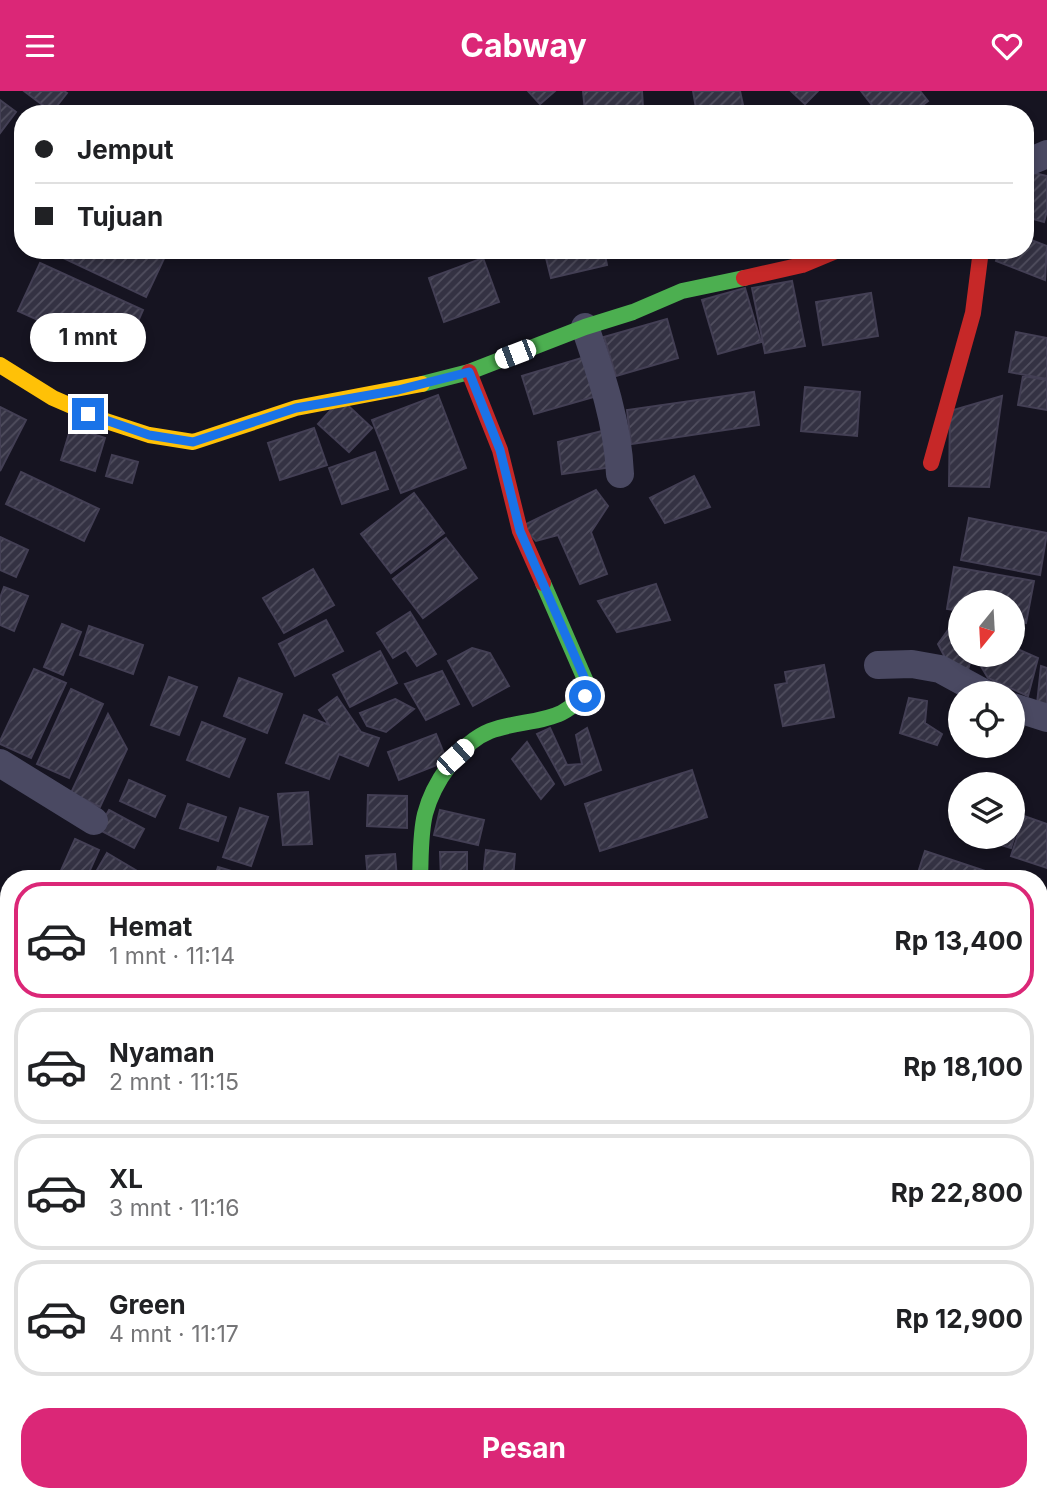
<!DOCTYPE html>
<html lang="id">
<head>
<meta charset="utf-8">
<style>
	:root { --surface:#fff; --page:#f2f2f2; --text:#202124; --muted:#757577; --line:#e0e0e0; --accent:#db2777 }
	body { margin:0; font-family:Inter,sans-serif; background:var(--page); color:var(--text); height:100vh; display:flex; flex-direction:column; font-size:26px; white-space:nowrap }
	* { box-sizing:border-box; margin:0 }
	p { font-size:23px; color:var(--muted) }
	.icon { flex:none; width:38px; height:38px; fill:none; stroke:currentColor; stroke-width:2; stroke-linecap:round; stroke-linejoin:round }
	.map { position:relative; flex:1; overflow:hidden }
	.sheet { position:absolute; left:0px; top:779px; width:1048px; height:632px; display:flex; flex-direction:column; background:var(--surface); border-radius:28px 28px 0 0; box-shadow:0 4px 10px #0003 }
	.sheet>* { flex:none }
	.hud { position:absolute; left:14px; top:14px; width:1020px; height:154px; border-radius:28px; box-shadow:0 4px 10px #0003; display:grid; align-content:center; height:154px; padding:0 21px; background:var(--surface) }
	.needle { width:46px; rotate:198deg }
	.controls { position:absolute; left:948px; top:499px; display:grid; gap:14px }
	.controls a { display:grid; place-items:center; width:77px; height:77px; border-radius:50%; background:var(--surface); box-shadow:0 4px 10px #0003; font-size:35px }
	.end { position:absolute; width:32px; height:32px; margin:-16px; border:9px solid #1a73e8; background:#fff; box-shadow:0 0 0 4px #fff }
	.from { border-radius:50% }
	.bubble { position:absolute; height:49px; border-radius:24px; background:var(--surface); box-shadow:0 4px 10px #0003; font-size:23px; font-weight:700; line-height:49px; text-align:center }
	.car { position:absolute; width:21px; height:42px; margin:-21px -10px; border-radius:9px; box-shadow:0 0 5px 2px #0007; background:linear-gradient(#fff 24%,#345 0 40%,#fff 0 76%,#345 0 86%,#fff 0) }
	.hud b { display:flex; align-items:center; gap:24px; height:66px; font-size:26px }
	.hud b+b { border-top:2px solid var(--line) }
	.hud i { width:18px; height:18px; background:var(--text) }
	ul { padding:12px 0 0; list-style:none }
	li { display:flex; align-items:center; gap:21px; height:116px; margin:0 14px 10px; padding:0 7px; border:4px solid var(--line); border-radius:28px }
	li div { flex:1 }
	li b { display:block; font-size:26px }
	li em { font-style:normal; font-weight:700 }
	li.current { border-color:var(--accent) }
	li>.icon { width:63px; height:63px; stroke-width:1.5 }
	.primary-button { display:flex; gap:14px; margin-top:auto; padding:14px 21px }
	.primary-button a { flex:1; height:80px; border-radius:28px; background:var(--accent); color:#fff; font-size:28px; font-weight:700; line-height:80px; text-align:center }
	header { display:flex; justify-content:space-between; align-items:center; height:91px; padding:0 21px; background:var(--accent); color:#fff; font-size:32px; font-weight:700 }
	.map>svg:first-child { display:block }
	.building { fill:url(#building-hatch); stroke:#433f54; stroke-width:2 }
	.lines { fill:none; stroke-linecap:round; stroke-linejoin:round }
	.street { stroke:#4a4962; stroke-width:28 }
	.fast { stroke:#4caf50; stroke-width:16 }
	.slow { stroke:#ffc107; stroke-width:16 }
	.jam { stroke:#c62828; stroke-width:16 }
	.route { stroke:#1a73e8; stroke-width:9 }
</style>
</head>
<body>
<header><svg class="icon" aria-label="menu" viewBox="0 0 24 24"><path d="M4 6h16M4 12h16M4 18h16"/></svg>Cabway<svg class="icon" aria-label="heart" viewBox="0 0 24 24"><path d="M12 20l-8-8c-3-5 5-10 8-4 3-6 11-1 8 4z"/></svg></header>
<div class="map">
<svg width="1047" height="1409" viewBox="0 0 1047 1409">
	<defs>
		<pattern id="building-hatch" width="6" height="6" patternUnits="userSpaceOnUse" patternTransform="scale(1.75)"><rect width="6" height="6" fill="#343243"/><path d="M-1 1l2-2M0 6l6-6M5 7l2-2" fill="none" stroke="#514f5f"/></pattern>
	</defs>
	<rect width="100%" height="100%" fill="#161421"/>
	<!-- building -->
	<path class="building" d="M 24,0 L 64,0 L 67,2 L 52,21 Z
		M 528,0 L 555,0 L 540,13 Z
		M 583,0 L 642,0 L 643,16 L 585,21 Z
		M 693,0 L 740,0 L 745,23 L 697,23 Z
		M 791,0 L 818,0 L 805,13 Z
		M 861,0 L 920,0 L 928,10 L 911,23 L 879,23 Z
		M 0,9 L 16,21 L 0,42 Z
		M 1026,80 L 1047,85 L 1047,120 L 1044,131 L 1026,126 Z
		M 1026,147 L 1047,155 L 1045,189 L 996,170 L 1000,159 L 1026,159 Z
		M 62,159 L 168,159 L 146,206 L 59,165 Z
		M 544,159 L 604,159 L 607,174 L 551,187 Z
		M 483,167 L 499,211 L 444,231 L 429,187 Z
		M 40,172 L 143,219 L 122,267 L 18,220 Z
		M 792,190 L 805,255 L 765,262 L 752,197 Z
		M 745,197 L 761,251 L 718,263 L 702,209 Z
		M 871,202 L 878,245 L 823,254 L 816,211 Z
		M 667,228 L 678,267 L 616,285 L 604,246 Z
		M 1016,241 L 1047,247 L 1047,288 L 1009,281 Z
		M 585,266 L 597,305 L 534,323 L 522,285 Z
		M 1023,285 L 1047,289 L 1047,319 L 1018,314 Z
		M 805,296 L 860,301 L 857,345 L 801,340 Z
		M 754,301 L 759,334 L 631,353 L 627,319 Z
		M 438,304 L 466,377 L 401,402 L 372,329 Z
		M 1002,305 L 989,396 L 949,395 L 950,320 Z
		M 341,308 L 372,337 L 349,361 L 318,333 Z
		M 0,316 L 26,329 L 0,380 Z
		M 71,336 L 105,347 L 95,380 L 61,369 Z
		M 314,337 L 327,374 L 280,389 L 268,352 Z
		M 610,338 L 613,376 L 562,383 L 558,351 Z
		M 375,361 L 388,398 L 342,413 L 329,377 Z
		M 112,364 L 138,371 L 132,392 L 106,385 Z
		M 21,381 L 99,418 L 84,450 L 6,413 Z
		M 694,385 L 710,416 L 665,432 L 650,407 Z
		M 596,399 L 608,415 L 591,441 L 607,483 L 580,493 L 558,444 L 536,450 L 522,435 Z
		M 414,402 L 444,442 L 391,482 L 361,443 Z
		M 969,427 L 1047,442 L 1040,484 L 961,469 Z
		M 0,446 L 28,459 L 16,486 L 0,479 Z
		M 446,447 L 477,487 L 423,527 L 393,488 Z
		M 954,476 L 1034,490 L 1026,532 L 1013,529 L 1013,511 L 961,511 L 961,520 L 947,518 Z
		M 313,478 L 334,514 L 284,542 L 263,507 Z
		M 656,493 L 670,529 L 617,541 L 598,510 Z
		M 4,496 L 28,505 L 14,540 L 0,534 L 0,507 Z
		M 410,521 L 436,563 L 417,575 L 406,559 L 393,567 L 377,542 Z
		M 326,529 L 343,560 L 295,585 L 279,553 Z
		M 62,533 L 81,541 L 63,584 L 44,576 Z
		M 89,535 L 143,554 L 133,583 L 80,564 Z
		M 951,535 L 961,539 L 961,564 L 972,564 L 967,583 L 949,574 L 938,553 Z
		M 1013,556 L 1038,567 L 1028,605 L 988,587 L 976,567 L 978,564 L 1013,564 Z
		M 472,557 L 490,562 L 509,595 L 473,615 L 448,570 Z
		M 380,560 L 397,592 L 350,616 L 333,584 Z
		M 824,574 L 834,626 L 783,635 L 775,594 L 787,592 L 785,581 Z
		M 1041,575 L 1047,577 L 1047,615 L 1037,613 Z
		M 34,578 L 66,592 L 31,667 L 0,653 L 0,650 Z
		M 442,580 L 459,613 L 426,629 L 405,593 Z
		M 169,586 L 197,596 L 179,644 L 151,634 Z
		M 239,587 L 282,603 L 267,642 L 224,625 Z
		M 71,598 L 103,613 L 69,687 L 37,673 Z
		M 337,606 L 361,641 L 379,647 L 368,675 L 339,663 L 329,688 L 286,672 L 304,624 L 329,634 L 319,619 Z
		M 909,607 L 927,610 L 925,632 L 942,643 L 937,654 L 900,642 Z
		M 395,608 L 414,618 L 386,641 L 367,635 L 360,622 Z
		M 108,623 L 127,658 L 100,716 L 71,702 Z
		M 202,631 L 245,648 L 229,686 L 187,669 Z
		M 550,637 L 567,674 L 582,673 L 576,644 L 587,637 L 601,679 L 565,694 L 537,643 Z
		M 436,643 L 447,670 L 399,689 L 388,661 Z
		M 527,651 L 554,693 L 541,708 L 512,668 Z
		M 692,679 L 707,726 L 600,760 L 585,713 Z
		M 129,689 L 165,705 L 155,726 L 120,710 Z
		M 308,701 L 312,753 L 283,754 L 278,703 Z
		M 368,704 L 407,705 L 407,737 L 367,735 Z
		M 188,713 L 226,726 L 218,750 L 180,737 Z
		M 240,717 L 268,726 L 251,775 L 223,766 Z
		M 109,719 L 144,738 L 134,757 L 98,738 Z
		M 440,719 L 484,729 L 478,754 L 434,744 Z
		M 1024,725 L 1047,733 L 1047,777 L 1011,765 Z
		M 1013,726 L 1020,728 L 1011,757 L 975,746 L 1013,746 Z
		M 75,748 L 99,759 L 86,788 L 67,788 L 59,784 Z
		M 486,759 L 515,763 L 513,788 L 483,788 Z
		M 925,760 L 1000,785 L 999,788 L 916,788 Z
		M 440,761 L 467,761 L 467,788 L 441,788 Z
		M 107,762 L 137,780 L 133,788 L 107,788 L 96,781 Z
		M 395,763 L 397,788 L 368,788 L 366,765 Z
		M 218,776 L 245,784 L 244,788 L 214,788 Z
		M 1040,852 L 1047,855 L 1047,863 L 1040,881 Z
		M 9,1289 L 9,1332 L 0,1324 L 0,1298 Z
		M 0,1332 L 9,1340 L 9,1362 L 3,1368 L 0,1366 Z
		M 503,1402 L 524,1402 L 527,1409 L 481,1409 Z
		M 579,1402 L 615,1402 L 618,1409 L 572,1409 L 570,1405 Z
		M 746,1402 L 784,1402 L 767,1409 L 749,1409 Z"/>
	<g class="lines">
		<!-- street -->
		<path class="street" d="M 1026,72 L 1047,63
			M 585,236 C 601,283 618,333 620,383
			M 878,574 L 912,573 L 940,578 L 984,602
			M 1013,616 L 1047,627
			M 0,672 L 94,730
			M 0,1216 L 9,1227
			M 557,1402 L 561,1409
			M 694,1402 L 697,1409
			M 63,1409 L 64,1402"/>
		<!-- fast -->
		<path class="fast" d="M 422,293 L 469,281 L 585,236 L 633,221 L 682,200 L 744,187
			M 420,788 C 421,766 420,744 425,723 C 433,692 460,652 490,640 C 526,626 571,636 587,593 L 543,492"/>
		<!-- slow -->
		<path class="slow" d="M 0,274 L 53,307 L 106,330 L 149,344 L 193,351 L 296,317 L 422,293"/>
		<!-- jam -->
		<path class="jam" d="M 744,187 L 802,174 L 838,159
			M 469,281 L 500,359 L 520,440 L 543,492
			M 931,372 L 973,222 L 981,159"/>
	</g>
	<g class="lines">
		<!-- route -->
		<path class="route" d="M 88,323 L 149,344 L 193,351 L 296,317 L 398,299 L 469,281 L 500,359 L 520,440 L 587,593 L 585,605"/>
	</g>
</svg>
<div class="controls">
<a><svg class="needle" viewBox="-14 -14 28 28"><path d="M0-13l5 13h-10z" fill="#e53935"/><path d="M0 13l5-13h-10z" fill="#757577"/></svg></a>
<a><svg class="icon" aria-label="locate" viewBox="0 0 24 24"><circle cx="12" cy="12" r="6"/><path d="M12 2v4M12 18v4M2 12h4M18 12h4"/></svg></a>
<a><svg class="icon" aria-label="layers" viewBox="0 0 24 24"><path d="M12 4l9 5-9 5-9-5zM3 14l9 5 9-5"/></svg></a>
</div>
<i class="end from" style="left:585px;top:605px"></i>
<i class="end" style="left:88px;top:323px"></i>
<div class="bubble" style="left:30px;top:222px;width:116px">1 mnt</div>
<i class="car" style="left:515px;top:263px;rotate:249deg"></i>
<i class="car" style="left:455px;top:666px;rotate:48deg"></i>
<div class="hud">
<b><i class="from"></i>Jemput</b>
<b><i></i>Tujuan</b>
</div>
<section class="sheet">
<ul>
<li class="current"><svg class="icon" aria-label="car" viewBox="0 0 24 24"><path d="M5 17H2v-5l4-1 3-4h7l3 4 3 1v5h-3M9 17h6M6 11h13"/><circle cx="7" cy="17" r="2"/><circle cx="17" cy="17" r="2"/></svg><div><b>Hemat</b><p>1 mnt · 11:14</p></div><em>Rp 13,400</em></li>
<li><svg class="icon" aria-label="car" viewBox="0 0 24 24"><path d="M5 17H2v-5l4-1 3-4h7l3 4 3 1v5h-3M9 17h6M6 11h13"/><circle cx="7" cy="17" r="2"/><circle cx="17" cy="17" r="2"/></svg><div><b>Nyaman</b><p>2 mnt · 11:15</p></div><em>Rp 18,100</em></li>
<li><svg class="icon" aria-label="car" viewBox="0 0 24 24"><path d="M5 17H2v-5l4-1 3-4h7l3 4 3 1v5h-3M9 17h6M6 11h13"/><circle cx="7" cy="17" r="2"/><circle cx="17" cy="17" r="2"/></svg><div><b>XL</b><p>3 mnt · 11:16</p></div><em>Rp 22,800</em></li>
<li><svg class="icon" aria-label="car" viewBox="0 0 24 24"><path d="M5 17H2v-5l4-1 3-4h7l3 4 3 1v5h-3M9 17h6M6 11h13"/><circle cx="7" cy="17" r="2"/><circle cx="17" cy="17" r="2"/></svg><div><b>Green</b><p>4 mnt · 11:17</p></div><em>Rp 12,900</em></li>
</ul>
<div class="primary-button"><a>Pesan</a></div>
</section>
</div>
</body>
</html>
